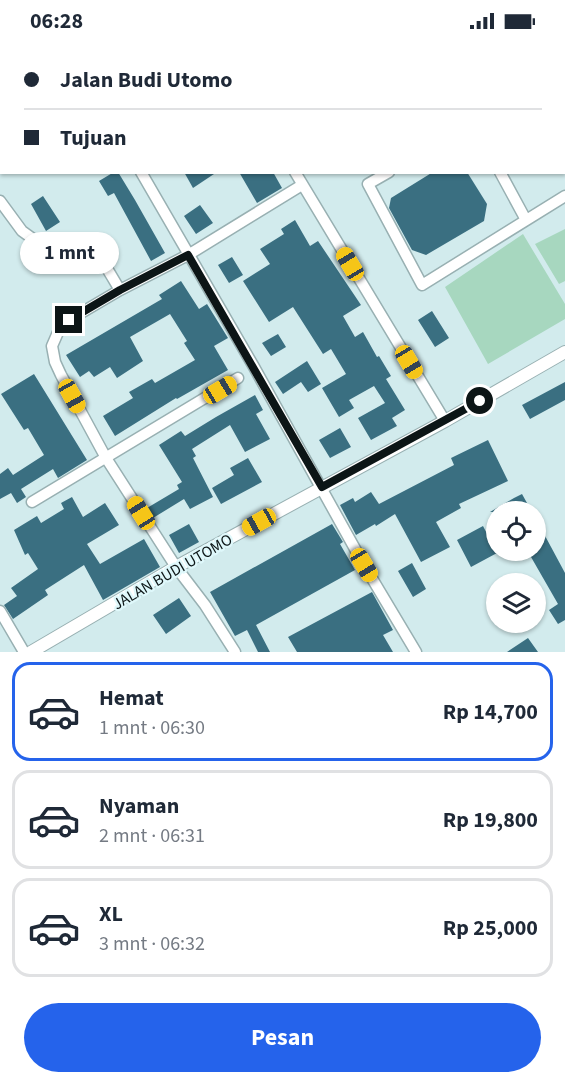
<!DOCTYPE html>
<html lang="id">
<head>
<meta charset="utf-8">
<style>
	:root { --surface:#fff; --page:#f6f6f7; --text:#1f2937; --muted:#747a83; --line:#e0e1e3; --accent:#2563eb }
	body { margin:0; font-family:"Source Sans 3",sans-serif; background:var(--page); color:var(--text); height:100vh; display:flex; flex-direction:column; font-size:22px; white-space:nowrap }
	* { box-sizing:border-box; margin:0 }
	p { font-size:20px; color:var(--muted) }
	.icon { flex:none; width:33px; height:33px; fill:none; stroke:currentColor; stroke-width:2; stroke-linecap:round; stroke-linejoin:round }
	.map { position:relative; height:610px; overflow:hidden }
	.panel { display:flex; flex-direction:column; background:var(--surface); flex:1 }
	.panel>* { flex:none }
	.guide { position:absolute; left:0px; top:0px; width:566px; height:132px; box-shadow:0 2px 4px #0004; display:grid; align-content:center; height:132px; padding:0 24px; background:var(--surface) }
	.tools { position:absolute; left:486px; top:459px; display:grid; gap:12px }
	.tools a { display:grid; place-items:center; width:60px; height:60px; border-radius:50%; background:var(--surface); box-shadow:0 2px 4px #0004; font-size:30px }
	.end { position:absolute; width:27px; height:27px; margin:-14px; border:8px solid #0c1516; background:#fff; box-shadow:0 0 0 3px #fff }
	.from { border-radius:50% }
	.bubble { position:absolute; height:42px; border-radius:21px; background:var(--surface); box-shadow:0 2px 4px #0004; font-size:20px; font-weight:700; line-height:42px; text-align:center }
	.car { position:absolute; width:18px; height:36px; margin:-18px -9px; border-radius:8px; box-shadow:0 0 4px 2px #0007; background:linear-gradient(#f5c518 24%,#345 0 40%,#f5c518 0 76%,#345 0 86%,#f5c518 0) }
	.guide b { display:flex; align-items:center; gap:21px; height:57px; font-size:22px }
	.guide b+b { border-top:2px solid var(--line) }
	.guide i { width:15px; height:15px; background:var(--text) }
	ul { padding:10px 0 0; list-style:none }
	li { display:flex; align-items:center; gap:18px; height:99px; margin:0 12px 9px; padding:0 12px; border:3px solid var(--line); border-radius:18px }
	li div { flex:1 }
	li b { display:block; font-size:22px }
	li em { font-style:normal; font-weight:700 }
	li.active { border-color:var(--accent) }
	li>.icon { width:54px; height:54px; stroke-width:1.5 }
	.button { display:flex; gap:12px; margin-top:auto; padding:12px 24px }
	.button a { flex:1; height:69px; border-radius:36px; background:var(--accent); color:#fff; font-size:24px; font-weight:700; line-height:69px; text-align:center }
	.status { display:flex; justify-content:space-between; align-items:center; height:42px; padding:0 30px; background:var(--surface); direction:ltr }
	.status svg { height:16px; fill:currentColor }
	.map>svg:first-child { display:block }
	.green { fill:#a7d7bf }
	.building { fill:#3a6f81 }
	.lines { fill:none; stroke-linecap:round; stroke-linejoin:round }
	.minor-casing { stroke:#98b0b2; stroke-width:13 }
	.tertiary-casing { stroke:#98b0b2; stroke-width:14 }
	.minor { stroke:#fff; stroke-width:10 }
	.tertiary { stroke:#fff; stroke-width:12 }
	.route { stroke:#0c1516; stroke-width:8 }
	.labels { text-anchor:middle; stroke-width:4.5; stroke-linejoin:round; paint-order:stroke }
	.street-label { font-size:16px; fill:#0c1516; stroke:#dff8fb }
</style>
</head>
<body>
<div class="status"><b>06:28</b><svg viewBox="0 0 49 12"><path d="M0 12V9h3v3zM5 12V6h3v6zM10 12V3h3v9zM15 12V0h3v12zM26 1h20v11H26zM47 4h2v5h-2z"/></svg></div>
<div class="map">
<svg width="565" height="610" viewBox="0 0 565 610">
	<rect width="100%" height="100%" fill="#d2ebed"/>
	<!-- green -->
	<path class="green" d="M 565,187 L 565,239 L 559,242 L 535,202 Z
		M 523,192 L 565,262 L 565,277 L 488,322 L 445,245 Z"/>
	<!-- building -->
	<path class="building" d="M 114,130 L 118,130 L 135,158 L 165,211 L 151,219 L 114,151 L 108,154 L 99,139 Z
		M 184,130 L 217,130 L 193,146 Z
		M 239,130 L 273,130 L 282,146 L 257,161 Z
		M 433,130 L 467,130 L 487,162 L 484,179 L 426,213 L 412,208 L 389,166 L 391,156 Z
		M 43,154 L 60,180 L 46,189 L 31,162 Z
		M 200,163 L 213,181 L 196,192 L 184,174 Z
		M 295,178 L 310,204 L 318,199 L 361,263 L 343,274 L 355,295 L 363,290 L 377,315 L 379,314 L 391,334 L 386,337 L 405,368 L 392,376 L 397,384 L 371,398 L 358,376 L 385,361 L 374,344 L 349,358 L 354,366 L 339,375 L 322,346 L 346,332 L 331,307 L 323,312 L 293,265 L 269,280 L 243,239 L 270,222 L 260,207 L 284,192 L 281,187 Z
		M 232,215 L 243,233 L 229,241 L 218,223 Z
		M 181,239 L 199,267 L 207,262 L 228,296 L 214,304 L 228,328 L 177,357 L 176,356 L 115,394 L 103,374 L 133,356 L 129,350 L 152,337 L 155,341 L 195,318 L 184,301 L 187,299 L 170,272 L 130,295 L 143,319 L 117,336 L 110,325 L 94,335 L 89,329 L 80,335 L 66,313 L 162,257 L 159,253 Z
		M 432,269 L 449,296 L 435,305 L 418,278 Z
		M 278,292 L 286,305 L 271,314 L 262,301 Z
		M 307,319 L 321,342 L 308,350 L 301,340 L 283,352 L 275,340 Z
		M 34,332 L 87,418 L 58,436 L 53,427 L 21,447 L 26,455 L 17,461 L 11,451 L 0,457 L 0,432 L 8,426 L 13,433 L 44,413 L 28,386 L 24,388 L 1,352 Z
		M 565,340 L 565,358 L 530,377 L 522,363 Z
		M 255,353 L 263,368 L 256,372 L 270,397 L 245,410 L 230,383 L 192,407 L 196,414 L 193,416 L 213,455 L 190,467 L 184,457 L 153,476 L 147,466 L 179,447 L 177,443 L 182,440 L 159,403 L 181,389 L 185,394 L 216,375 Z
		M 340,386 L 351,405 L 330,416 L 319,398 Z
		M 488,398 L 508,439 L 459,462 L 461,466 L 436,480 L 450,505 L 421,520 L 395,472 L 376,484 L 375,482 L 356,493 L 340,463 L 353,456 L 355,460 L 371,450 L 379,462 L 454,423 L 451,416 Z
		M 248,416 L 262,440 L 221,462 L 212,446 L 234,433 L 230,426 Z
		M 522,452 L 532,470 L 490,470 L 514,456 Z
		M 72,455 L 83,475 L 105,461 L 119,483 L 87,502 L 100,522 L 144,497 L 160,525 L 103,558 L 84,523 L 45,548 L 48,553 L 13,577 L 4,563 L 17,554 L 11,546 L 38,527 L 28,511 L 25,513 L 14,488 L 37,474 L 41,481 L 64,467 L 61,461 Z
		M 536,477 L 565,531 L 565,578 L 558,582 L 549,568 L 558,562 L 527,508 L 536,508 Z
		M 189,482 L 199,500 L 179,511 L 169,493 Z
		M 332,482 L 343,500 L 340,502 L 355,528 L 256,583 L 270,610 L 258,610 L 247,588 L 235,594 L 210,550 Z
		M 483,484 L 497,511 L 471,525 L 457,498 Z
		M 412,521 L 426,547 L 413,555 L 398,529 Z
		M 372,550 L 393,588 L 383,593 L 393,610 L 297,610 L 288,595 Z
		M 179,556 L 191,574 L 166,592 L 153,573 Z
		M 528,596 L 538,610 L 507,610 Z"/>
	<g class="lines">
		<!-- minor casing -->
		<g class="minor-casing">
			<path id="minor" d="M 65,0 L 66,2
				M 203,0 L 204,2
				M 218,0 L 219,2
				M 541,0 L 542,2
				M 564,41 L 565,43
				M 141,130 L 254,325 L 364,523 L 416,610
				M 295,130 L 445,379
				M 389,130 L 368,142 L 422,243 L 565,154
				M 500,130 L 526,178
				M 0,159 L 22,189 L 40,202 C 51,200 66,196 78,198 C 95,201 111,234 120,248
				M 32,460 L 238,336
				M 0,569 L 24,610
				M 235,610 L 205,563 L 176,525 L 106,416 L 61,333 L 55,320 L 52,304 L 59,288 L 69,278 L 120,248 L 188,213 L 302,143"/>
		</g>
		<!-- tertiary casing -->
		<g class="tertiary-casing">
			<path id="tertiary" d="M 31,610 L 176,525 L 445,379 L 565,310"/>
		</g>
		<!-- minor -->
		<use href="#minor" class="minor"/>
		<!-- tertiary -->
		<use href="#tertiary" class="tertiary"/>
	</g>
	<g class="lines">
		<!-- route -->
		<path class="route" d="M 69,278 L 120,248 L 188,213 L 322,445 L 480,359"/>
	</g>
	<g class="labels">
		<!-- street labels -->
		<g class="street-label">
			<text transform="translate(172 529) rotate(-30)" y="6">JALAN BUDI UTOMO</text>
		</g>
	</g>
</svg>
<div class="tools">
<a><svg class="icon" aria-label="locate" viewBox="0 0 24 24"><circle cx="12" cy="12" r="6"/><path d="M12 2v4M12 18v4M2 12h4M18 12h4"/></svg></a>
<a><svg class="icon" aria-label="layers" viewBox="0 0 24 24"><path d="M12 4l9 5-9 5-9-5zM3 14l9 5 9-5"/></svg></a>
</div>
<i class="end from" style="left:480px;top:359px"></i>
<i class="end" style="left:69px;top:278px"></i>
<div class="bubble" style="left:20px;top:190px;width:99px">1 mnt</div>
<i class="car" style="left:350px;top:222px;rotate:329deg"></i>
<i class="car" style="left:409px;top:320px;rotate:149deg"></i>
<i class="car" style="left:220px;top:348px;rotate:59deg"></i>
<i class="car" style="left:72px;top:354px;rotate:151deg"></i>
<i class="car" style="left:141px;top:471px;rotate:328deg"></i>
<i class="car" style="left:259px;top:480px;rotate:241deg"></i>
<i class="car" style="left:364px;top:523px;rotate:149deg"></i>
<div class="guide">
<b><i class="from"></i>Jalan Budi Utomo</b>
<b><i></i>Tujuan</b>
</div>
</div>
<section class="panel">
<ul>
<li class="active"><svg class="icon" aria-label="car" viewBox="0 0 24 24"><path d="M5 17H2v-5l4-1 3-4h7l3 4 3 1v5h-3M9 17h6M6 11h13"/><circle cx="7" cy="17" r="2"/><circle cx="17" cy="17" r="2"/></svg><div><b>Hemat</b><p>1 mnt · 06:30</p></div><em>Rp 14,700</em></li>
<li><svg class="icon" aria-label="car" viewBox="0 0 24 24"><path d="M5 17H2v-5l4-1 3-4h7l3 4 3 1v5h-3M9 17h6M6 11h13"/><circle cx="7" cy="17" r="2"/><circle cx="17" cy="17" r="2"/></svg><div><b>Nyaman</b><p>2 mnt · 06:31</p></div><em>Rp 19,800</em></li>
<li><svg class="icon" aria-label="car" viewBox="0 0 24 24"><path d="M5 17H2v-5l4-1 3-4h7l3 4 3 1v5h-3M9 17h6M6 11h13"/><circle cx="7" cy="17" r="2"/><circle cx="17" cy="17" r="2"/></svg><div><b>XL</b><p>3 mnt · 06:32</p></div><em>Rp 25,000</em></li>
</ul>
<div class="button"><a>Pesan</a></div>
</section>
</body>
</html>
